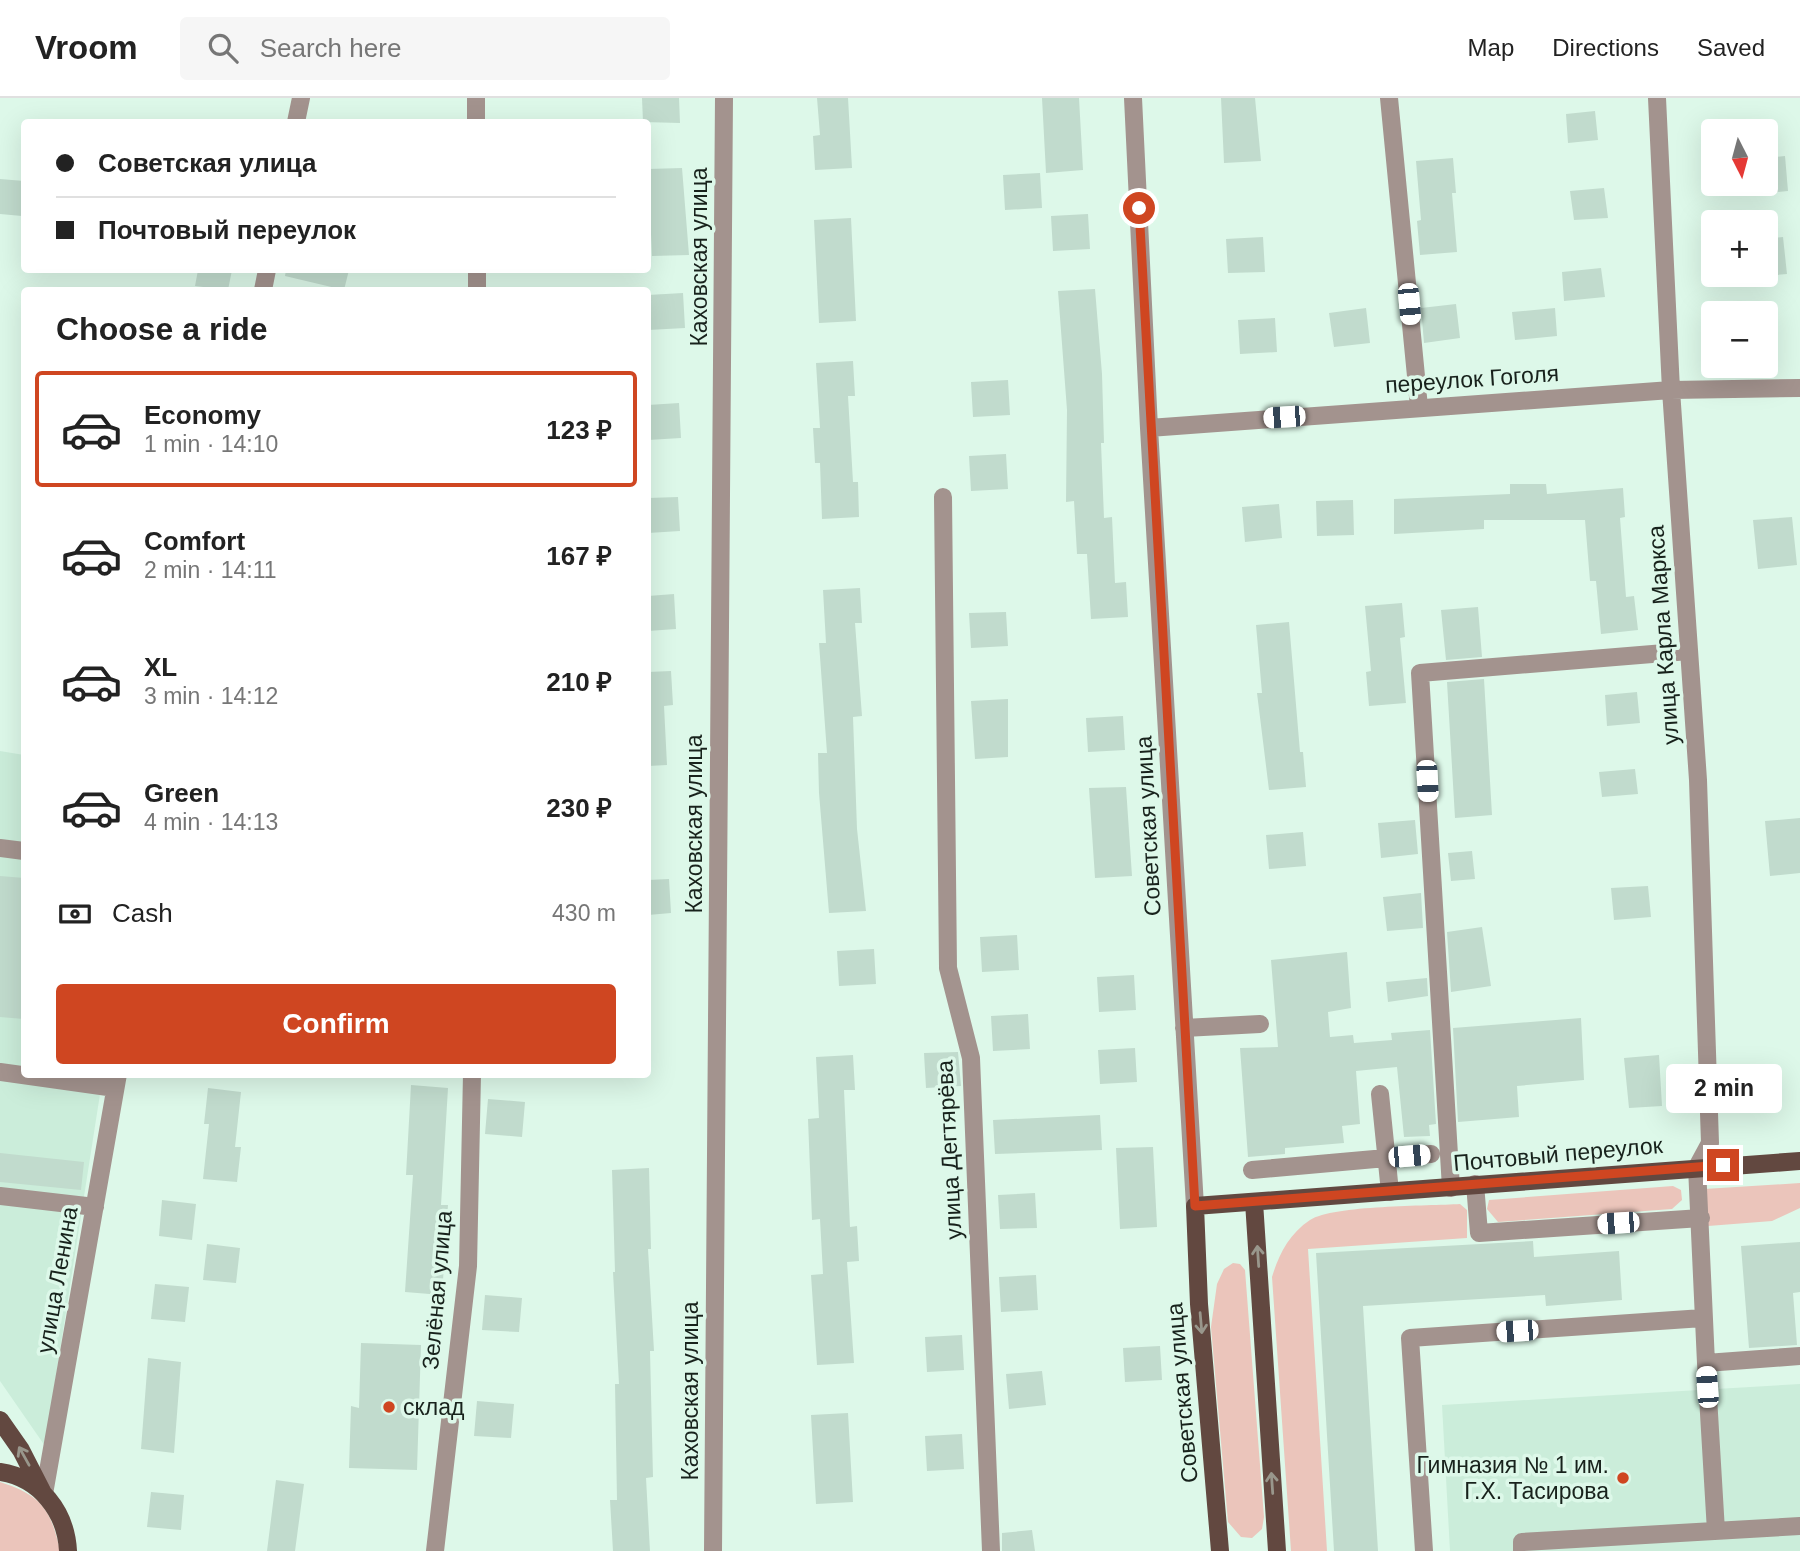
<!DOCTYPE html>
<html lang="en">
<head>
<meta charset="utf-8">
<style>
	:root { --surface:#fff; --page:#f6f6f6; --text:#222; --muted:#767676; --line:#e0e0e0; --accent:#cf4621 }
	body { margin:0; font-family:Helvetica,sans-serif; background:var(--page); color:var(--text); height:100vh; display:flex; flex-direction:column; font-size:26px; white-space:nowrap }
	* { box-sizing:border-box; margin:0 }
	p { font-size:23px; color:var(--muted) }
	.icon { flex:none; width:38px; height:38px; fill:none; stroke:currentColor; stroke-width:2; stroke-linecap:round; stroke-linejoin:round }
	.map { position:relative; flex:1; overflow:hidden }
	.side { position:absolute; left:21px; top:189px; width:630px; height:791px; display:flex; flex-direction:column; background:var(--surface); border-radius:7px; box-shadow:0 7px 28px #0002 }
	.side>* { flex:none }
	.top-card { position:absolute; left:21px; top:21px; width:630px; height:154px; border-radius:7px; box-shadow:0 7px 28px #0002; display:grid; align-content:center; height:154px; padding:0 35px; background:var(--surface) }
	.needle { width:46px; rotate:174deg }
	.controls { position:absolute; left:1701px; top:21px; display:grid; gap:14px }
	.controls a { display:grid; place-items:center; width:77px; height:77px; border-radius:7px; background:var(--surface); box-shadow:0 7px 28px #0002; font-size:35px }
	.end { position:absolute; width:32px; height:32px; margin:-16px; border:9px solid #cf4621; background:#fff; box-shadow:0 0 0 4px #fff }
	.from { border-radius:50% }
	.bubble { position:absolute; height:49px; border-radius:7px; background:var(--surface); box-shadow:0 7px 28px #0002; font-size:23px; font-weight:700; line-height:49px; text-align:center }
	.car { position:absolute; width:21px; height:42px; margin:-21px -10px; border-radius:9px; box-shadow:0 0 5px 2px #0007; background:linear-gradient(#fff 24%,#345 0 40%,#fff 0 76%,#345 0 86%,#fff 0) }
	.top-card b { display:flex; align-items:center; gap:24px; height:66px; font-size:26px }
	.top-card b+b { border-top:2px solid var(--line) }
	.top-card i { width:18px; height:18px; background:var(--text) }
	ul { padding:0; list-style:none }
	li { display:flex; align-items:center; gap:21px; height:116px; margin:0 14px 10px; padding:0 21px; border:4px solid transparent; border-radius:7px }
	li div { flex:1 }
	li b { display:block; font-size:26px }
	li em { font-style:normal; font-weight:700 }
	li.selected { border-color:var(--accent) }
	li>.icon { width:63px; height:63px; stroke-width:1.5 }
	h2 { padding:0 35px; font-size:32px; line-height:84px }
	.pay { display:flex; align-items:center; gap:18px; height:77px; padding:0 35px; font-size:26px }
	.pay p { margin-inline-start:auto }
	.cta { display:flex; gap:14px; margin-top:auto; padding:14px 35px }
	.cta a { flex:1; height:80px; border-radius:7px; background:var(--accent); color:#fff; font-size:28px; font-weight:700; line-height:80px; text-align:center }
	header { display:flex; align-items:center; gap:42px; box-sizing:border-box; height:98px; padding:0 35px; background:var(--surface); border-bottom:2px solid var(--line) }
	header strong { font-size:33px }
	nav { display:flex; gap:38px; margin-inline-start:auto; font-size:24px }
	.search { width:490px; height:63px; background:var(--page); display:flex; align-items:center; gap:18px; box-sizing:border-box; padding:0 24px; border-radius:7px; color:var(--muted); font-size:26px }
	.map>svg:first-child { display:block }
	.built { fill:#cbedda }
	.green { fill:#ebc5bb }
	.building { fill:#c1dbcd }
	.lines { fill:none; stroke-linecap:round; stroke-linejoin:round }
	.minor { stroke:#a3938e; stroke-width:18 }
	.major { stroke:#624840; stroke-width:18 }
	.oneway { stroke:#99978c }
	.route { stroke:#cf4621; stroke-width:9 }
	.poi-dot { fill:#cf4621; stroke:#ddf8e9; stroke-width:2.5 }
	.labels { text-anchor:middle; stroke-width:7; stroke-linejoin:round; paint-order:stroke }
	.street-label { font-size:23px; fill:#18221c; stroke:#ddf8e9 }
	.poi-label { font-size:23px; fill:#18221c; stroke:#ddf8e9; text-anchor:start }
</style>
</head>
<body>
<header>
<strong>Vroom</strong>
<div class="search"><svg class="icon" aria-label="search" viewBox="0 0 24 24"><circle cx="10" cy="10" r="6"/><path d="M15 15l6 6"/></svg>Search here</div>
<nav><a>Map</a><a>Directions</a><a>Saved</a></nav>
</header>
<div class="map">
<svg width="1800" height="1453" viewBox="0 0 1800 1453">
	<rect width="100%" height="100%" fill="#ddf8e9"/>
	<!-- built -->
	<path class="built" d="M 0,653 L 24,657 L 24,976 L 103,977 L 45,1348 L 0,1283 Z
		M 1800,1286 L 1800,1453 L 1450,1453 L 1442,1307 Z"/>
	<!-- green -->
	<path class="green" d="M 1800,1085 L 1800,1110 L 1772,1123 L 1708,1128 L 1704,1091 Z
		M 1673,1088 L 1681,1092 L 1682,1102 L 1672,1111 L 1498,1124 L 1487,1111 L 1489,1102 Z
		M 1460,1106 L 1467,1112 L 1467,1140 L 1308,1151 L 1327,1453 L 1291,1453 L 1272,1179 C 1279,1156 1289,1136 1310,1122 C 1334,1107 1428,1108 1460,1106 Z
		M 1233,1165 L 1240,1166 L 1245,1172 L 1264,1419 L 1262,1431 L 1252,1440 L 1241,1439 L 1228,1424 L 1211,1229 L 1217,1186 L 1224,1171 Z
		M 0,1384 C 41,1397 51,1411 60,1453 L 0,1453 Z"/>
	<!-- building -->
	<path class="building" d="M 642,0 L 679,0 L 680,25 L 643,24 Z
		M 817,0 L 848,0 L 852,70 L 815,72 L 813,38 L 820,37 Z
		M 1042,0 L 1079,0 L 1083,72 L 1046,75 Z
		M 1221,0 L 1255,0 L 1261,63 L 1224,65 Z
		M 1595,13 L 1598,42 L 1568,45 L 1566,16 Z
		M 1785,58 L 1788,93 L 1766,95 L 1766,60 Z
		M 1453,60 L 1456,95 L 1452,95 L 1457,154 L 1420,157 L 1417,123 L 1421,122 L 1416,63 Z
		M 682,70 L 689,157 L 652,158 L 648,71 Z
		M 1040,75 L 1042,110 L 1005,112 L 1003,77 Z
		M 0,81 L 24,83 L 22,118 L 0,116 Z
		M 1604,90 L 1608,120 L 1574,122 L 1570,93 Z
		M 1088,116 L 1090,151 L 1053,153 L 1051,118 Z
		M 851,120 L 856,223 L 819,225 L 814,122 Z
		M 1263,139 L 1265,174 L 1228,175 L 1226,141 Z
		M 1783,139 L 1787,176 L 1766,178 L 1766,141 Z
		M 1601,170 L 1605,199 L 1564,203 L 1562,174 Z
		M 198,172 L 232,172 L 228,192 L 195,188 Z
		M 286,172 L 349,172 L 344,192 L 285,178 Z
		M 1095,191 L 1102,276 L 1104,345 L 1101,345 L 1104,420 L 1112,419 L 1115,485 L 1126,484 L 1128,519 L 1091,521 L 1087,456 L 1077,456 L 1074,403 L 1066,404 L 1067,312 L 1058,193 Z
		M 683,195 L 685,230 L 648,232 L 648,197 Z
		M 1456,206 L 1460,240 L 1424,245 L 1421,210 Z
		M 1366,210 L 1370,245 L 1334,249 L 1329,215 Z
		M 1555,210 L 1557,238 L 1515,242 L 1512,214 Z
		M 1275,220 L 1277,254 L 1240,256 L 1238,222 Z
		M 853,263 L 855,298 L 848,298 L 853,384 L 858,384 L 859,419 L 822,421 L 820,365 L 815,365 L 813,330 L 820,330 L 816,265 Z
		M 1008,282 L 1010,317 L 973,319 L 971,284 Z
		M 679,305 L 681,340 L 648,342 L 648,307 Z
		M 1006,356 L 1008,391 L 971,393 L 969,358 Z
		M 1510,386 L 1546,386 L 1547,396 L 1623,390 L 1625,419 L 1620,420 L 1626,499 L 1634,498 L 1638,532 L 1601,536 L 1596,483 L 1590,483 L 1585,422 L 1484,422 L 1484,431 L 1394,436 L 1394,401 L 1510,396 Z
		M 678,399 L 680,433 L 648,435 L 648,400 Z
		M 1353,402 L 1354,437 L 1317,438 L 1316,403 Z
		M 1279,406 L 1282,440 L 1245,444 L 1242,409 Z
		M 1792,419 L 1797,467 L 1758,471 L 1753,422 Z
		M 860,490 L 862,525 L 855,525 L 862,618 L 853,619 L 857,731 L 866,813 L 829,815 L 819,695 L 818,655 L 827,655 L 819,545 L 826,545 L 823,492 Z
		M 674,496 L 676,531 L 648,533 L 648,498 Z
		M 1402,505 L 1405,539 L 1400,540 L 1406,605 L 1369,608 L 1366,574 L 1371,573 L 1365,508 Z
		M 1478,509 L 1482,559 L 1446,562 L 1441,512 Z
		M 1006,514 L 1008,548 L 971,550 L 969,515 Z
		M 1289,524 L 1300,654 L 1303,654 L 1306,689 L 1269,692 L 1257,595 L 1262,595 L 1256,527 Z
		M 671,573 L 673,607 L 664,608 L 667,667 L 648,668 L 648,574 Z
		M 1484,581 L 1492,717 L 1455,720 L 1447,584 Z
		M 1637,594 L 1640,625 L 1607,628 L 1605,597 Z
		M 1008,601 L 1008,659 L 975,661 L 971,603 Z
		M 1123,618 L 1125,652 L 1088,654 L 1086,620 Z
		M 1635,671 L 1638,696 L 1602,699 L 1599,674 Z
		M 1126,689 L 1132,778 L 1095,780 L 1089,690 Z
		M 1800,720 L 1800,775 L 1770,778 L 1765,723 Z
		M 1415,722 L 1418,756 L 1381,760 L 1378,725 Z
		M 1303,734 L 1306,768 L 1269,771 L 1266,737 Z
		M 1472,753 L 1475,781 L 1451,783 L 1448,755 Z
		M 0,778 L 24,780 L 24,921 L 0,919 Z
		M 669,781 L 671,815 L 648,817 L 648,782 Z
		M 1648,788 L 1651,819 L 1614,822 L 1611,790 Z
		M 1421,795 L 1423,830 L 1387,833 L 1383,799 Z
		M 1482,829 L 1491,888 L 1451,894 L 1447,834 Z
		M 1017,837 L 1019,872 L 982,874 L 980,839 Z
		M 874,851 L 876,886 L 839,888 L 837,853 Z
		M 1347,854 L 1351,910 L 1328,914 L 1330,939 L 1353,937 L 1354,945 L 1392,942 L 1391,935 L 1430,932 L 1436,1026 L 1429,1027 L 1430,1038 L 1404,1039 L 1397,969 L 1356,973 L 1360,1026 L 1342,1028 L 1344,1045 L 1285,1050 L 1285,1056 L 1248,1059 L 1240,950 L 1278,949 L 1271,862 Z
		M 1134,877 L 1136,912 L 1099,914 L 1097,879 Z
		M 1427,880 L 1428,898 L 1388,904 L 1386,884 Z
		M 1028,916 L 1030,951 L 993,953 L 991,918 Z
		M 1581,920 L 1584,982 L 1517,988 L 1519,1019 L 1458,1024 L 1453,930 Z
		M 1135,950 L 1137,984 L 1100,986 L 1098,952 Z
		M 958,954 L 961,988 L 926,990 L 924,955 Z
		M 853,957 L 855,992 L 844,992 L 850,1129 L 857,1128 L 859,1163 L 847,1164 L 854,1265 L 817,1267 L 811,1177 L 823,1176 L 820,1121 L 812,1122 L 808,1021 L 819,1020 L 816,959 Z
		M 1659,957 L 1662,1008 L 1629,1010 L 1624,960 Z
		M 411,987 L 448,990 L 441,1107 L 448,1107 L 442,1197 L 405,1194 L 413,1077 L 406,1077 Z
		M 208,990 L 241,994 L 235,1049 L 241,1049 L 237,1084 L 203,1081 L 209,1026 L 204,1026 Z
		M 488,1001 L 525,1004 L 522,1039 L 485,1036 Z
		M 1100,1017 L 1102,1052 L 995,1056 L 993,1022 Z
		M 1153,1049 L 1157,1129 L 1120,1131 L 1116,1050 Z
		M 0,1055 L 84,1064 L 81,1092 L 0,1084 Z
		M 649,1070 L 651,1151 L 648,1151 L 654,1253 L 650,1253 L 653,1379 L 646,1380 L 650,1453 L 613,1453 L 610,1402 L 617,1402 L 615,1286 L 619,1286 L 613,1174 L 615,1174 L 612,1072 Z
		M 1035,1095 L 1037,1130 L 1000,1131 L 998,1097 Z
		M 162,1102 L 196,1106 L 192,1142 L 159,1138 Z
		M 1533,1143 L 1534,1159 L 1619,1153 L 1622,1202 L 1546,1208 L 1545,1197 L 1363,1208 L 1378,1453 L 1334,1453 L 1316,1155 Z
		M 1800,1144 L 1800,1194 L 1793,1195 L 1797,1247 L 1749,1250 L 1741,1148 Z
		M 207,1146 L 240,1150 L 236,1185 L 203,1182 Z
		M 1036,1177 L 1038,1212 L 1001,1214 L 999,1179 Z
		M 155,1186 L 189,1189 L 185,1224 L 151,1221 Z
		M 485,1197 L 522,1200 L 519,1234 L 482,1232 Z
		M 962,1237 L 964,1272 L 927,1274 L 925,1239 Z
		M 361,1245 L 421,1247 L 417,1372 L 349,1370 L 351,1308 L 359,1310 Z
		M 1160,1248 L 1162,1282 L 1125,1284 L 1123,1250 Z
		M 148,1260 L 181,1264 L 174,1355 L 141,1351 Z
		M 1042,1273 L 1046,1307 L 1009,1311 L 1006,1276 Z
		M 477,1303 L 514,1306 L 511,1340 L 474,1338 Z
		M 848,1315 L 853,1404 L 816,1406 L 811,1317 Z
		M 962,1336 L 964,1371 L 927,1373 L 925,1338 Z
		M 276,1382 L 304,1386 L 295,1453 L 267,1453 Z
		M 151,1394 L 184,1397 L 181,1432 L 147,1429 Z
		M 1032,1432 L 1035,1453 L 1002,1453 L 1002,1435 Z"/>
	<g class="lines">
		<!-- minor -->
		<path class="minor" d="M 476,0 L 476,24
			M 1133,0 L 1149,330 L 1195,1108
			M 1389,0 L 1419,309
			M 1657,0 L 1671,292 L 1698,682 L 1710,1045 L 1697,1069 L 1706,1265 L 1800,1258
			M 296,24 L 301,0
			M 477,172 L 477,192
			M 263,192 L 267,172
			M 1149,330 L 1671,292 L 1800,290
			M 943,399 L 948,870 L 971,960 L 991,1453
			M 0,750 L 24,753
			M 1184,930 L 1260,926
			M 0,974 L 115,990
			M 1380,996 L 1390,1094
			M 1252,1072 L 1431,1056
			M 1475,1086 L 1479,1135 L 1701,1120
			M 1451,1090 L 1420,575 L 1689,553
			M 0,1098 L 95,1109
			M 1706,1265 L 1716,1433
			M 44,1396 L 118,976
			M 435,1453 L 468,1168 L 472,976
			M 713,1453 L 724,0
			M 1424,1453 L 1410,1240 L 1703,1220
			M 1522,1453 L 1522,1444 L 1800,1428"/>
		<!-- major -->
		<path class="major" d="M 1254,1104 L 1277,1453
			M 0,1322 L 21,1352 L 42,1393
			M 0,1374 C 40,1380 66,1414 68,1453
			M 1220,1453 L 1199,1206 L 1195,1108 L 1800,1063"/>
	</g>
	<!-- one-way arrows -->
	<defs><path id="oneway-shaft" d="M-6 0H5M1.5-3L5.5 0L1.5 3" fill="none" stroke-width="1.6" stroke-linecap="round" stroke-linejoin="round" transform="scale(1.75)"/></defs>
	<g class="oneway">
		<use href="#oneway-shaft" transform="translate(1258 1158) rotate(-94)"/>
		<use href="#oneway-shaft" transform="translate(1201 1225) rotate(85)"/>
		<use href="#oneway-shaft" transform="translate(24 1358) rotate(-119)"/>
		<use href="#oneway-shaft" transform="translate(1272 1385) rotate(-94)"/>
	</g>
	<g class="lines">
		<!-- route -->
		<path class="route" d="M 1139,110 L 1195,1108 L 1723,1067"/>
	</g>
	<!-- markers -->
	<g class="poi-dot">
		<circle cx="389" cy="1309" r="7"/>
		<circle cx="1623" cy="1380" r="7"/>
	</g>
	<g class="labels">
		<!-- street labels -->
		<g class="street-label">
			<text transform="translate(699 159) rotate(-90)" y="8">Каховская улица</text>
			<text transform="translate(1472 281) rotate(-4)" y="8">переулок Гоголя</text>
			<text transform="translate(1663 537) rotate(-94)" y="8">улица Карла Маркса</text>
			<text transform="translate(694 726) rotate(-90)" y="8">Каховская улица</text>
			<text transform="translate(1148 728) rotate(-93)" y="8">Советская улица</text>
			<text transform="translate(949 1052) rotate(-93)" y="8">улица Дегтярёва</text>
			<text transform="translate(1558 1056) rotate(-5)" y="8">Почтовый переулок</text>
			<text transform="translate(57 1182) rotate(-80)" y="8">улица Ленина</text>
			<text transform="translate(437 1192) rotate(-85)" y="8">Зелёная улица</text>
			<text transform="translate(690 1293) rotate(-90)" y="8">Каховская улица</text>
			<text transform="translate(1182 1295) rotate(-95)" y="8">Советская улица</text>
		</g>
		<!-- poi labels -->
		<g class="poi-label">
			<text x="403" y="1317">склад</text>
			<text x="1609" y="1375" text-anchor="end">Гимназия № 1 им.<tspan x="1609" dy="26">Г.Х. Тасирова</tspan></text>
		</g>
	</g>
</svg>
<div class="controls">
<a><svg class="needle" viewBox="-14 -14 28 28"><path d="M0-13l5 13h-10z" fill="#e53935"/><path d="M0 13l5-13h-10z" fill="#767676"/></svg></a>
<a>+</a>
<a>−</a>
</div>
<i class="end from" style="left:1139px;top:110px"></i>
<i class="end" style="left:1723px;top:1067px"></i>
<div class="bubble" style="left:1666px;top:966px;width:116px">2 min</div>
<i class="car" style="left:1409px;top:206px;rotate:175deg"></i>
<i class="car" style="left:1284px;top:319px;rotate:266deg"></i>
<i class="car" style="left:1427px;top:683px;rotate:177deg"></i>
<i class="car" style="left:1409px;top:1058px;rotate:85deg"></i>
<i class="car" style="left:1618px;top:1125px;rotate:266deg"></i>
<i class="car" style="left:1517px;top:1233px;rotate:266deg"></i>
<i class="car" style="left:1707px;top:1289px;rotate:356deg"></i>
<div class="top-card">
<b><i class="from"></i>Советская улица</b>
<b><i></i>Почтовый переулок</b>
</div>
<section class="side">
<h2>Choose a ride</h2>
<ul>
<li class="selected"><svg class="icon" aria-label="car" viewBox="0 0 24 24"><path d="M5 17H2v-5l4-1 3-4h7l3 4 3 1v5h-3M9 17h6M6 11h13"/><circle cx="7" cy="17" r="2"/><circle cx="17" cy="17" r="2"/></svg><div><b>Economy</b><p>1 min · 14:10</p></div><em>123 ₽</em></li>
<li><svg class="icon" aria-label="car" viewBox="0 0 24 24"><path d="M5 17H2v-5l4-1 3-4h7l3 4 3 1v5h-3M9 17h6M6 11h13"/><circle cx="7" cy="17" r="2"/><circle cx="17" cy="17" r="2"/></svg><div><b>Comfort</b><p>2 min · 14:11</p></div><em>167 ₽</em></li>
<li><svg class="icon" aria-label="car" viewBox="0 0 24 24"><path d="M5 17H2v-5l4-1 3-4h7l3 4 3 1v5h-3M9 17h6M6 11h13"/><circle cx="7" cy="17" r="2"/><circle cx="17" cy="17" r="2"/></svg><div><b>XL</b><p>3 min · 14:12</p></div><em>210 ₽</em></li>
<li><svg class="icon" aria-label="car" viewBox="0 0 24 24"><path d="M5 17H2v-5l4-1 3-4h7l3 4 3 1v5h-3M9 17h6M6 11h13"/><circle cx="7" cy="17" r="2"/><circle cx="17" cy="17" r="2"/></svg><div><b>Green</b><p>4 min · 14:13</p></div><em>230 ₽</em></li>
</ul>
<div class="pay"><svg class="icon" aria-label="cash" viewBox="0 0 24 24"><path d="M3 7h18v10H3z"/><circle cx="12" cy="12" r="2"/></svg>Cash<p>430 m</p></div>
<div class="cta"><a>Confirm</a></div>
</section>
</div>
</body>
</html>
